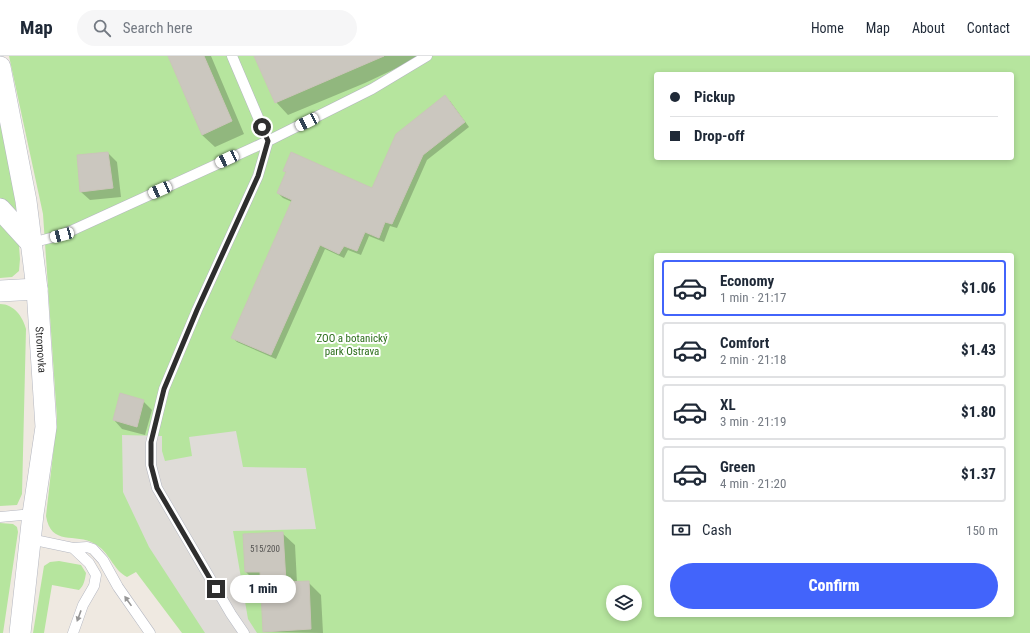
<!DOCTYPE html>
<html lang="en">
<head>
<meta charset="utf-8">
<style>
	:root { --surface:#fff; --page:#f6f6f7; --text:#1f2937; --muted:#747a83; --line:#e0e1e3; --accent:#4264fb }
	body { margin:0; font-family:"Roboto Condensed",sans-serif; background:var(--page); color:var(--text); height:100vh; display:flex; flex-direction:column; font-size:15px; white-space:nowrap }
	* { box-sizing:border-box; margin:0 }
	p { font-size:13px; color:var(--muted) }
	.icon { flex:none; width:22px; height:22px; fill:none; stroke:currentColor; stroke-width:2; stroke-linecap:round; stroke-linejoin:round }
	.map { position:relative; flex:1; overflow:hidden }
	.side { position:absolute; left:654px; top:197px; width:360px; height:364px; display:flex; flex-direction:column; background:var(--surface); border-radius:4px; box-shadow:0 2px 6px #0003 }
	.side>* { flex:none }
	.hud { position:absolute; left:654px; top:16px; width:360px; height:88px; border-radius:4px; box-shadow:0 2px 6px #0003; display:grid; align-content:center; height:88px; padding:0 16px; background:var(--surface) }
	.buttons { position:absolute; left:606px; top:529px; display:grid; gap:8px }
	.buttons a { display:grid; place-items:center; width:36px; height:36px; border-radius:50%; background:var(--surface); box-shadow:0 2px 6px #0003; font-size:20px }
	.end { position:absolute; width:18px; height:18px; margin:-9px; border:5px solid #2e2e2e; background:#fff; box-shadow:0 0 0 2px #fff }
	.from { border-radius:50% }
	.bubble { position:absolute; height:28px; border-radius:14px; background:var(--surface); box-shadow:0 2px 6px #0003; font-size:13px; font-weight:800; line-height:28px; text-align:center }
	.car { position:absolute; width:12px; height:24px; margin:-12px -6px; border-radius:5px; box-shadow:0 0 3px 1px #0007; background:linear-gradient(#fff 24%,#345 0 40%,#fff 0 76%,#345 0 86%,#fff 0) }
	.hud b { display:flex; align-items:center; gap:14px; height:38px; font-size:15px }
	.hud b+b { border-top:1px solid var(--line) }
	.hud i { width:10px; height:10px; background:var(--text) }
	ul { padding:7px 0 0; list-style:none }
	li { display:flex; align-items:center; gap:12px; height:56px; margin:0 8px 6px; padding:0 8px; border:2px solid var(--line); border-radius:4px }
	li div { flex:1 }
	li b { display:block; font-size:15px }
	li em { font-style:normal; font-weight:800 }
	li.selected { border-color:var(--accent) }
	li>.icon { width:36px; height:36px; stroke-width:1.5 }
	.pay { display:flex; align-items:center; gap:10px; height:44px; padding:0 16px; font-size:15px }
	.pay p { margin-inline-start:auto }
	.primary-button { display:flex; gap:8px; margin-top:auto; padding:8px 16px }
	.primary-button a { flex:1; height:46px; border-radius:24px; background:var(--accent); color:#fff; font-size:16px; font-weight:800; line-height:46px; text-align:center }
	header { display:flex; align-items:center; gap:24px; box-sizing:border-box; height:56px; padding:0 20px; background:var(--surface); border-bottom:1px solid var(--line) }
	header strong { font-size:19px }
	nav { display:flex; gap:22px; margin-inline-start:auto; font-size:14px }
	.search { width:280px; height:36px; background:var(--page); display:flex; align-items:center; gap:10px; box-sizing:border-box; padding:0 14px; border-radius:22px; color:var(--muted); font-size:15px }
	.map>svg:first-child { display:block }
	.green { fill:#b6e59e; fill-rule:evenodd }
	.plaza { fill:#dfdcd8 }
	.shadow { fill:#0003 }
	.building { fill:#cbc7bf; stroke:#cbc5ba }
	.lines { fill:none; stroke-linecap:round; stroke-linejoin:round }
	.lane-casing { stroke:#b4b7c1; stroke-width:11 }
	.street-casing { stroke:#b4b7c1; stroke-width:22 }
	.lane { stroke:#fff; stroke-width:10 }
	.street { stroke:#fff; stroke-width:21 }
	.oneway { fill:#969696 }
	.route { stroke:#2e2e2e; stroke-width:5 }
	.labels { text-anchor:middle; stroke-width:4; stroke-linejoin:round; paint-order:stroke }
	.number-label { font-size:9px; fill:#555452 }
	.park-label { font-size:11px; fill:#2c6e1b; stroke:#fff }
	.street-label { font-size:11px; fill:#2e2e2e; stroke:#fff }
</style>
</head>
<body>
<header>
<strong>Map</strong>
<div class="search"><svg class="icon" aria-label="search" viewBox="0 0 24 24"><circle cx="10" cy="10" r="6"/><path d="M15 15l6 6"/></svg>Search here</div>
<nav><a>Home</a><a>Map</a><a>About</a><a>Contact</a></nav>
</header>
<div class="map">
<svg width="1030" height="577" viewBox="0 0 1030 577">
	<rect width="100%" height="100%" fill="#efe9e1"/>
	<!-- green -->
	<path class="green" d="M 9,0 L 1030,0 L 1030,577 L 182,577 L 136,516 L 127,521 C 113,514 109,495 95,488 C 75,476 51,491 46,460 L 57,363 L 43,158 ZM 656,18 L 1012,18 L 1012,102 L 656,102 ZM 656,199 L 1012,199 L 1012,559 L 656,559 ZM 613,536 L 635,536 L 635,558 L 613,558 Z
		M 0,56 L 14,124 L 20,203 L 19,215 L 12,221 L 0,222 Z
		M 0,248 C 14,248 23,261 26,273 L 22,438 L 17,449 L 0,450 Z
		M 0,467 L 13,468 L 17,471 L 18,476 L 3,577 L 0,577 Z
		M 59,505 L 81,509 L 86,517 C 85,523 84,530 79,534 L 52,529 L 44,577 L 33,577 L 44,510 L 50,506 Z"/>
	<!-- plaza -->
	<path class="plaza" d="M 236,375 L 243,411 L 306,412 L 316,473 L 233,475 L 248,563 L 257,577 L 205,577 L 149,491 L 123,436 L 122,379 L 162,380 L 162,395 L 165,405 L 192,400 L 189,381 Z"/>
	<!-- shadow -->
	<path class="shadow" d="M 169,0 L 211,0 L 244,78 L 215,91 L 202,79 Z
		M 255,0 L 418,0 L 418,2 L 365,27 L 288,59 L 276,46 Z
		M 450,45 L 469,71 L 427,104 L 397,172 L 390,170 L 384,186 L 369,180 L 361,199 L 348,194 L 344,202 L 325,193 L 276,303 L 237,286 L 232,281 L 292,146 L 283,142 L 278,137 L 287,117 L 284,115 L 373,133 Z
		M 108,97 L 117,106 L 121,141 L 90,144 L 81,136 Z
		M 143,345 L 152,354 L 145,379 L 122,373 L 114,364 Z
		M 282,477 L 295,489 L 297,527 L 308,526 L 321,539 L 323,577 L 264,576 L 262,529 L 259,529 L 246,516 Z"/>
	<!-- building -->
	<path class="building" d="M 168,0 L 204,0 L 232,65 L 202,79 Z
		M 254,0 L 384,0 L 275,47 Z
		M 445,39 L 465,66 L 423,99 L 392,168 L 385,166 L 379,182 L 365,176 L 357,195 L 344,190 L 339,198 L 320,189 L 271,299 L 231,282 L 292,144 L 277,137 L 286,116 L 283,115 L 291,96 L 372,132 L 396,78 Z
		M 108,96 L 113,132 L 80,136 L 77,99 Z
		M 120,337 L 144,344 L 137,371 L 113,364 Z
		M 283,476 L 286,526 L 309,525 L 311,573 L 263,576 L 260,516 L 245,516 L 243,478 Z"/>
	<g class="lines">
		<!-- lane casing -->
		<g class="lane-casing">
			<path id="lane" d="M 31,187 L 62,179 L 268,85 L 232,0
				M 0,461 L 33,458
				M 30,483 L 73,492 L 87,491 L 93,493 L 103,504 L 118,531 L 150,577
				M 73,492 L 89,507 L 96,519 L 94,530 L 83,549 L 73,577
				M 244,577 L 231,558 L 157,432 L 151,409 L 151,387 L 164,333 L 197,254 L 258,120 L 268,85 L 372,33 L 427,0"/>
		</g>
		<!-- street casing -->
		<g class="street-casing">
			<g id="street">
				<path id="s1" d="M 0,11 L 26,145 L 37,233 L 46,371 L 33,458 L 20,577"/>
				<path d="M 0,153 L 31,187"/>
				<path d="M 0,235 L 37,233"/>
			</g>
		</g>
		<!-- lane -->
		<use href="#lane" class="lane"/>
		<!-- street -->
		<use href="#street" class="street"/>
	</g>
	<!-- one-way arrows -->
	<defs><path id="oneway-solid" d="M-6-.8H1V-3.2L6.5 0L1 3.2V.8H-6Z"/></defs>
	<g class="oneway">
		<use href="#oneway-solid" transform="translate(128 545) rotate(-125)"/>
		<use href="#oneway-solid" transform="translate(79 560) rotate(110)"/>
	</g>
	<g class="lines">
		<!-- route -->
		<path class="route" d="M 216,533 L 157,432 L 151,409 L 151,386 L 164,333 L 197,254 L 258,120 L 268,85 L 262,71"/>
	</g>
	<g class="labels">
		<!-- number labels -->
		<g class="number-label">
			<text x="265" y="496">515/200</text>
		</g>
		<!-- park labels -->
		<g class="park-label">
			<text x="352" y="286">ZOO a botanický<tspan x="352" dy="13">park Ostrava</tspan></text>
		</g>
		<!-- street labels -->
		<g class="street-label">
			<text dy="4" stroke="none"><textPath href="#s1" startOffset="286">Stromovka</textPath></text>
		</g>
	</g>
</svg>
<div class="buttons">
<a><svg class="icon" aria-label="layers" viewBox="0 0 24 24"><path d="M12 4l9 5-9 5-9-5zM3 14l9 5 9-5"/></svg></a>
</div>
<i class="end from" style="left:262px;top:71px"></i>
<i class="end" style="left:216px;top:533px"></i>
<div class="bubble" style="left:230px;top:519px;width:66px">1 min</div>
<i class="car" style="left:307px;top:66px;rotate:244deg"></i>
<i class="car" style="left:227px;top:103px;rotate:245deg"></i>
<i class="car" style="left:160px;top:134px;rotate:246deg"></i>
<i class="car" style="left:62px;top:179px;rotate:255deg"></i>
<div class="hud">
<b><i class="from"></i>Pickup</b>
<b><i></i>Drop-off</b>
</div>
<section class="side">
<ul>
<li class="selected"><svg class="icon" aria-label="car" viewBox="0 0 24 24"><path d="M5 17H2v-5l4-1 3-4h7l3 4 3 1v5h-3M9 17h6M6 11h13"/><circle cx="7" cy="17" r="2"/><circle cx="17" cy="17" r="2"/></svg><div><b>Economy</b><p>1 min · 21:17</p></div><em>$1.06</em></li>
<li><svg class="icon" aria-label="car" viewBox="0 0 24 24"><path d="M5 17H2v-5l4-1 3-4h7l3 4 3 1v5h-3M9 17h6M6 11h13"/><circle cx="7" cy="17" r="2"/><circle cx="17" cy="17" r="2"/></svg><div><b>Comfort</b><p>2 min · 21:18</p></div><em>$1.43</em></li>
<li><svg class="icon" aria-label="car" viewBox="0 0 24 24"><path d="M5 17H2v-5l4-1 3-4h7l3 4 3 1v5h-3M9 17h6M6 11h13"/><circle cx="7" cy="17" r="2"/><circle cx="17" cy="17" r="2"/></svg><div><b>XL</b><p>3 min · 21:19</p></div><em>$1.80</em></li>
<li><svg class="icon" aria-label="car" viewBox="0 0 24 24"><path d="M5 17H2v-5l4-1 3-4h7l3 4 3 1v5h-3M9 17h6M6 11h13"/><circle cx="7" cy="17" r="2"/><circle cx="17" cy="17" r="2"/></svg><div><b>Green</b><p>4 min · 21:20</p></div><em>$1.37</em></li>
</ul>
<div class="pay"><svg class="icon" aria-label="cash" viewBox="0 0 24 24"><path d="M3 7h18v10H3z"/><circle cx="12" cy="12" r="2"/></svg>Cash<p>150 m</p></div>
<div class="primary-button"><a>Confirm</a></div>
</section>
</div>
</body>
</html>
